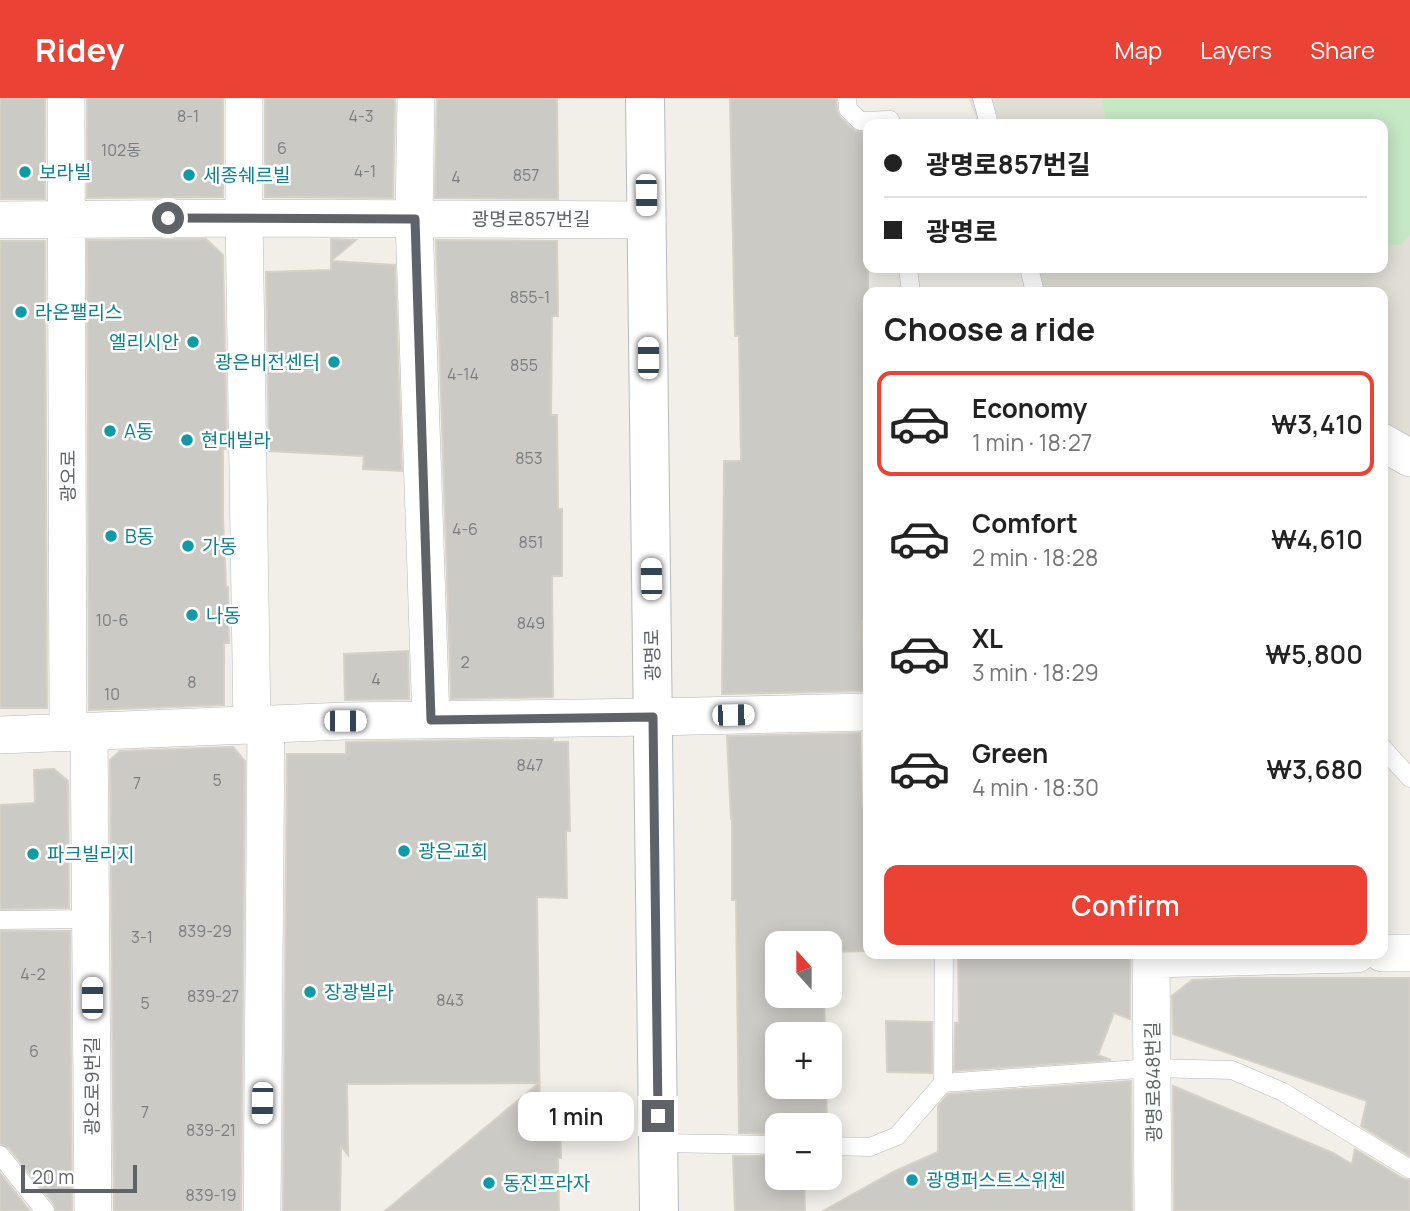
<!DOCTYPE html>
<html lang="en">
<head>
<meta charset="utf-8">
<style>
	:root { --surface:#fff; --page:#f2f2f2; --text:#222; --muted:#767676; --line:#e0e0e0; --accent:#ea4335 }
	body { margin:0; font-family:Manrope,"Noto Sans KR",sans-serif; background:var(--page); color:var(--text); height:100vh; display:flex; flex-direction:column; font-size:26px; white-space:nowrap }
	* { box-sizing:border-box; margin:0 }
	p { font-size:23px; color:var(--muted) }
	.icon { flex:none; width:38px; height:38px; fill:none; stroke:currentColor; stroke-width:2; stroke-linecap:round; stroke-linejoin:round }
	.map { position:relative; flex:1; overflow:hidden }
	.sheet { position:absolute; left:863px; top:189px; width:525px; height:672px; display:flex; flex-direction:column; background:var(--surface); border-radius:14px; box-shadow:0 4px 18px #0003 }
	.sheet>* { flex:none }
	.hud { position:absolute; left:863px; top:21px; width:525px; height:154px; border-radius:14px; box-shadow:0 4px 18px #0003; display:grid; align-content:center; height:154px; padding:0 21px; background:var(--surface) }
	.needle { width:46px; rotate:339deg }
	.controls { position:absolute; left:765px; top:833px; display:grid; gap:14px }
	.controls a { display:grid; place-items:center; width:77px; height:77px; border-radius:14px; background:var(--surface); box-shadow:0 4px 18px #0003; font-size:35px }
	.scale { position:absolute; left:21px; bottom:18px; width:116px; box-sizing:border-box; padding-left:7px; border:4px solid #5f6368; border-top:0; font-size:19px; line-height:24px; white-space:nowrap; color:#5f6368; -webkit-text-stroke:5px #fff; paint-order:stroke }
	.end { position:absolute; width:32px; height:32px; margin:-16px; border:9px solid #5f6368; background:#fff; box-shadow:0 0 0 4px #fff }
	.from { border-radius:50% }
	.bubble { position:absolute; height:49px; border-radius:14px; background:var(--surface); box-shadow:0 4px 18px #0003; font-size:23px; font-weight:600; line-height:49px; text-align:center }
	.car { position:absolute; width:21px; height:42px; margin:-21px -10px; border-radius:9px; box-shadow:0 0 5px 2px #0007; background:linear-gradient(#fff 24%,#345 0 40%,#fff 0 76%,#345 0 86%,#fff 0) }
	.hud b { display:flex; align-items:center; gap:24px; height:66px; font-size:26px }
	.hud b+b { border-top:2px solid var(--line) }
	.hud i { width:18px; height:18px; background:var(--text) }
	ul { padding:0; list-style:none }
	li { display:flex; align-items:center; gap:21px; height:105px; margin:0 14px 10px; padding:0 7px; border:4px solid transparent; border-radius:14px }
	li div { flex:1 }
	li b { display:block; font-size:26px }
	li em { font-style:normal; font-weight:600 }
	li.selected { border-color:var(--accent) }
	li>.icon { width:63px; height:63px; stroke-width:1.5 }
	h2 { padding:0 21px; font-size:32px; line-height:84px }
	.button { display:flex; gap:14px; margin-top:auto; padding:14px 21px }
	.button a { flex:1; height:80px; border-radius:14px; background:var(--accent); color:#fff; font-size:28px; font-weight:600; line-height:80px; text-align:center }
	header { display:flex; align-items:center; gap:42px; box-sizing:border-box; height:98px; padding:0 35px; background:var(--accent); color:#fff }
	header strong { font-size:33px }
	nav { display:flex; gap:38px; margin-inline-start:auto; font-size:24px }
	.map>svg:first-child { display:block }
	.education { fill:#e1ded6 }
	.green { fill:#c5e8c5 }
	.building { fill:#cccac5; stroke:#d6d1c6; stroke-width:2 }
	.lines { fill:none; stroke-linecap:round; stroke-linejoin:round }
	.lane-casing { stroke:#b5b8bc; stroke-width:19 }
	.street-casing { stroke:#b5b8bc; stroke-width:38 }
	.secondary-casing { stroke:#b6babf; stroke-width:40 }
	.lane { stroke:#fff; stroke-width:18 }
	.street { stroke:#fff; stroke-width:37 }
	.secondary { stroke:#fff; stroke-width:38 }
	.route { stroke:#5f6368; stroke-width:9 }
	.culture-dot { fill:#0f9aa8; stroke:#fff; stroke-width:2.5 }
	.labels { text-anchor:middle; stroke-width:5; stroke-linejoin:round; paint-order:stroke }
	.number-label { font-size:16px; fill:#7a7d7f }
	.culture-label { font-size:19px; fill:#0d838f; stroke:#fff; text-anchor:start }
	.street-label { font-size:19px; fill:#5f6368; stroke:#fff }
</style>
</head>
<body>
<header>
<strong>Ridey</strong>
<nav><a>Map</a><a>Layers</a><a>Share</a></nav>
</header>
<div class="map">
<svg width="1410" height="1113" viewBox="0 0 1410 1113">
	<rect width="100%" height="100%" fill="#f1efe8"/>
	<!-- education -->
	<path class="education" d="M 968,0 L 1410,0 L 1410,349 L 1383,335 L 1382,194 L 1033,194 L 1025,170 L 1382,170 L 1382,26 L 979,26 Z"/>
	<!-- green -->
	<path class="green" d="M 1102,0 L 1410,0 L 1410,137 L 1400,147 L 1383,146 L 1382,26 L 1106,26 Z"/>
	<!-- building -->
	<path class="building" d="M 0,0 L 45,0 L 45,101 L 0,101 Z
		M 87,0 L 223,0 L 223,99 L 87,100 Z
		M 265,0 L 395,0 L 393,100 L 265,99 Z
		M 437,0 L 557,0 L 558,101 L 435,100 Z
		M 730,0 L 836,0 L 837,12 L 840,19 L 855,33 L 868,34 L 868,523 L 862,523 L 866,593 L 722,596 L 724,363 L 741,363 L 739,238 L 735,238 Z
		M 206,141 L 223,157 L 227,351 L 223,351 L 223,420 L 226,489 L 228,489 L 229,545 L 224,545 L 224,607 L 89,612 L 87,142 Z
		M 331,141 L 356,142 L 331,163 Z
		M 436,142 L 557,143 L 558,218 L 552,218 L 551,317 L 557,317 L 558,411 L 562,411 L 562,478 L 552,478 L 553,599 L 451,601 Z
		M 0,143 L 45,143 L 47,610 L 0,610 Z
		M 331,163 L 395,167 L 402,373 L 363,371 L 364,358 L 269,353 L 266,174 L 331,172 Z
		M 408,553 L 409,601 L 345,602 L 344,556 Z
		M 860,635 L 862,709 L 868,707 L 868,853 L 830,854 L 830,845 L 777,845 L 777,898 L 824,898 L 825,936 L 777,936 L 777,989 L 826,989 L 827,1027 L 777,1027 L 777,1036 L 739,1035 L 736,802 L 732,802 L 732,721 L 731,721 L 727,638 Z
		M 553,641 L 553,644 L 568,644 L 570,733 L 566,733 L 567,800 L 537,799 L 540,1026 L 560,1026 L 561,1060 L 558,1060 L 559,1113 L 385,1113 L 539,985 L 347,986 L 348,1057 L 341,1048 L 340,1113 L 283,1113 L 287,656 L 346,656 L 346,644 Z
		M 233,649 L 245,663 L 241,1113 L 114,1113 L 110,662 L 120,653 Z
		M 54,671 L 68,683 L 69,810 L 0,811 L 0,707 L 35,705 L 34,672 Z
		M 0,833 L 70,833 L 72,1113 L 56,1113 L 54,1106 L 9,1050 L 0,1046 Z
		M 958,856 L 1130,856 L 1130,921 L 1114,915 L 1098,957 L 1111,962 L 954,973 L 955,925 L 959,925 Z
		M 1239,880 L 1410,880 L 1410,1058 L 1361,1028 L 1367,1003 L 1173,936 L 1172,898 L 1192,882 Z
		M 886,923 L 932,924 L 932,975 L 887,974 Z
		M 1131,983 L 1132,1113 L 823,1113 L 893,1074 L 938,1054 L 938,1008 L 948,996 Z
		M 1173,988 L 1333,1055 L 1352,1066 L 1355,1051 L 1404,1081 L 1410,1082 L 1410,1113 L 1174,1113 Z
		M 733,1058 L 777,1058 L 777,1080 L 804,1080 L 805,1113 L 735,1113 Z
		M 0,1075 L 30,1113 L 0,1113 Z"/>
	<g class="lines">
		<!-- lane casing -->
		<g class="lane-casing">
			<path id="lane" d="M 847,0 L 848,11 L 860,23 L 890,22 L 892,26
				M 982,0 L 989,26
				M 908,170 L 911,194
				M 1029,170 L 1035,194
				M 1382,649 L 1410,680
				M 0,822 L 91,821
				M 943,985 L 944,856
				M 658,1045 L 777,1047
				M 830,1048 L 870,1049 L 897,1038 L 943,985 L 1153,970 L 1232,972 L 1283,994 L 1410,1071
				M 0,1057 L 45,1113"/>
		</g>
		<!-- street casing -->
		<g class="street-casing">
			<path id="street" d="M 66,0 L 68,635
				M 244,0 L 244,120 L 252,627
				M 416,0 L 414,121 L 431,622
				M 0,122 L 244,120 L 647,122
				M 1382,344 L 1410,360
				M 89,633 L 93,1113
				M 0,637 L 345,623 L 653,619 L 868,614
				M 1382,855 L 1410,855
				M 1151,856 L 1153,1113
				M 1151,861 L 1357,856
				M 262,1113 L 266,627"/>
		</g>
		<!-- secondary casing -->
		<g class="secondary-casing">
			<path id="secondary" d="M 645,0 L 659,1113"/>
		</g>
		<!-- lane -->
		<use href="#lane" class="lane"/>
		<!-- street -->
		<use href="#street" class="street"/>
		<!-- secondary -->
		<use href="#secondary" class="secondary"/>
	</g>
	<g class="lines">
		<!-- route -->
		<path class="route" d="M 168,120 L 415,121 L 431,622 L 653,619 L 658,1018"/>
	</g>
	<!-- markers -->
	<g class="culture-dot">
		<circle cx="25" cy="74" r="7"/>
		<circle cx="189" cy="77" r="7"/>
		<circle cx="21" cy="214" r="7"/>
		<circle cx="193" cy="244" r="7"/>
		<circle cx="334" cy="264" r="7"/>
		<circle cx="110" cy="333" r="7"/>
		<circle cx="187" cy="342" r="7"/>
		<circle cx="111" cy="438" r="7"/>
		<circle cx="188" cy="448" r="7"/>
		<circle cx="192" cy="517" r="7"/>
		<circle cx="404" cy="753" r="7"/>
		<circle cx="33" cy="756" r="7"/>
		<circle cx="310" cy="894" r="7"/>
		<circle cx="912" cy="1082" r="7"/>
		<circle cx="489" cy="1085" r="7"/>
	</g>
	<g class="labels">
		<!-- number labels -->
		<g class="number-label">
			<text x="188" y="24">8-1</text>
			<text x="361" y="24">4-3</text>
			<text x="282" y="56">6</text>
			<text x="121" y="58">102동</text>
			<text x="365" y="79">4-1</text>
			<text x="526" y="83">857</text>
			<text x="456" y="85">4</text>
			<text x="530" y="205">855-1</text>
			<text x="524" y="273">855</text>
			<text x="463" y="282">4-14</text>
			<text x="529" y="366">853</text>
			<text x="465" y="437">4-6</text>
			<text x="531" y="450">851</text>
			<text x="112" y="528">10-6</text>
			<text x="531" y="531">849</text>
			<text x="465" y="570">2</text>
			<text x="376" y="587">4</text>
			<text x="192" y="590">8</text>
			<text x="112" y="602">10</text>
			<text x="530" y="673">847</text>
			<text x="217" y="688">5</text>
			<text x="137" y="691">7</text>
			<text x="205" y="839">839-29</text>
			<text x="142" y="845">3-1</text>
			<text x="33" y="882">4-2</text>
			<text x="213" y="904">839-27</text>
			<text x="450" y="908">843</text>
			<text x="145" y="911">5</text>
			<text x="34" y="959">6</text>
			<text x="145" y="1020">7</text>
			<text x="211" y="1038">839-21</text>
			<text x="211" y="1103">839-19</text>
		</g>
		<!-- culture labels -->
		<g class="culture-label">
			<text x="39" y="81">보라빌</text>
			<text x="203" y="84">세종쉐르빌</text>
			<text x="35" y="221">라온팰리스</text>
			<text x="179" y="251" text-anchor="end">엘리시안</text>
			<text x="320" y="271" text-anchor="end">광은비전센터</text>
			<text x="124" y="340">A동</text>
			<text x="201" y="349">현대빌라</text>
			<text x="125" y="445">B동</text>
			<text x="202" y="455">가동</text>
			<text x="206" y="524">나동</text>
			<text x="418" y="760">광은교회</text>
			<text x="47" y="763">파크빌리지</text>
			<text x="324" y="901">장광빌라</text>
			<text x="926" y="1089">광명퍼스트스위첸</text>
			<text x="503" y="1092">동진프라자</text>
		</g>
		<!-- street labels -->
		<g class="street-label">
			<text x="531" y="128">광명로857번길</text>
			<text transform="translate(68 378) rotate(-90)" y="7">광오로</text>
			<text transform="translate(652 557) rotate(-91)" y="7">광명로</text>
			<text transform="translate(1153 984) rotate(-91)" y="7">광명로848번길</text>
			<text transform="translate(92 988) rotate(-90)" y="7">광오로9번길</text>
		</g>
	</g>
</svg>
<div class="controls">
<a><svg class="needle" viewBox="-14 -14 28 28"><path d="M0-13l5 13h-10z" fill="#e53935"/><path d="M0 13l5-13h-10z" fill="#767676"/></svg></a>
<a>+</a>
<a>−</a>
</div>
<div class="scale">20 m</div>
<i class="end from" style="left:168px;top:120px"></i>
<i class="end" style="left:658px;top:1018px"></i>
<div class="bubble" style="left:518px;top:994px;width:116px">1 min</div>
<i class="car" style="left:646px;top:97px;rotate:179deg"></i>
<i class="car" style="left:648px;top:260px;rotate:0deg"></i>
<i class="car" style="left:651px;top:481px;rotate:359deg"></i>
<i class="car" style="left:733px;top:617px;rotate:89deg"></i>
<i class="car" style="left:345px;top:623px;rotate:90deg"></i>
<i class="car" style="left:92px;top:900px;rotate:0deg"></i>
<i class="car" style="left:262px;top:1005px;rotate:181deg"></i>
<div class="hud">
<b><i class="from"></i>광명로857번길</b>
<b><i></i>광명로</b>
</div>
<section class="sheet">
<h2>Choose a ride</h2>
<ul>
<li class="selected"><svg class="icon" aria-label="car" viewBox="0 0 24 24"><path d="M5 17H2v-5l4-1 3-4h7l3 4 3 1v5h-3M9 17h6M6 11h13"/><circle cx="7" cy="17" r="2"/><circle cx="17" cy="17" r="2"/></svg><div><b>Economy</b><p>1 min · 18:27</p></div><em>₩3,410</em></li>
<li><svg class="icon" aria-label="car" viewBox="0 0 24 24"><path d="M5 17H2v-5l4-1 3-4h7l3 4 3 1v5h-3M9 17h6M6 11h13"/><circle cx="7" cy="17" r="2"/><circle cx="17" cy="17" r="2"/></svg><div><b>Comfort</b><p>2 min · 18:28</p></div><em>₩4,610</em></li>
<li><svg class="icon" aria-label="car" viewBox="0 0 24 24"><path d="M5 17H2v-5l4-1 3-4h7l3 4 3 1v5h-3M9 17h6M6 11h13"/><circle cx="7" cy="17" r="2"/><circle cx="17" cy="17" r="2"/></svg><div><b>XL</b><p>3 min · 18:29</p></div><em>₩5,800</em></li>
<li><svg class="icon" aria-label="car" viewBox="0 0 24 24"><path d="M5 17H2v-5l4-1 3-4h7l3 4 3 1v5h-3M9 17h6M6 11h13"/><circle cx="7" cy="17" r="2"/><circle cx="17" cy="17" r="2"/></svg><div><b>Green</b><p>4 min · 18:30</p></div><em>₩3,680</em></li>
</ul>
<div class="button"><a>Confirm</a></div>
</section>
</div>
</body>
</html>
